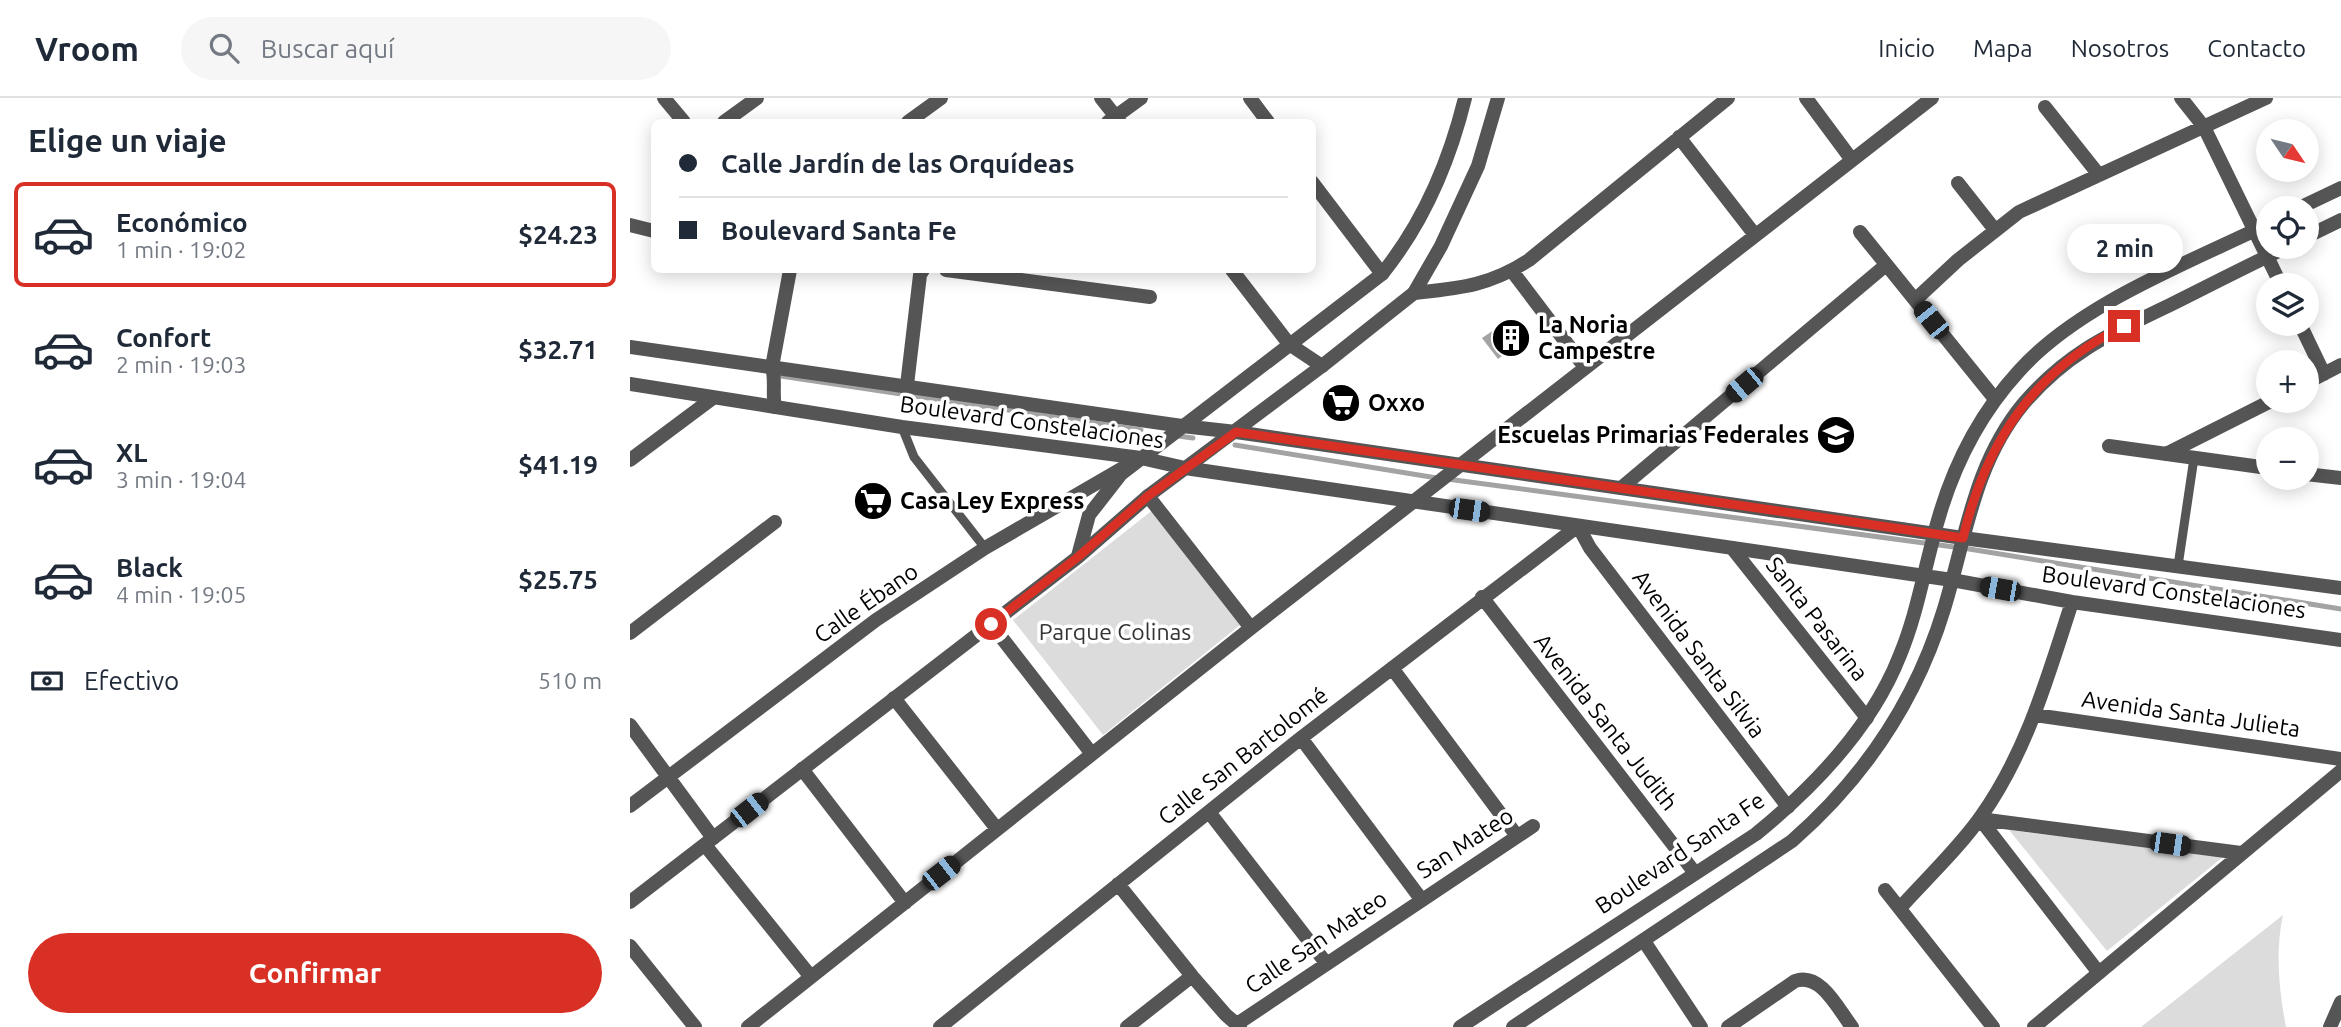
<!DOCTYPE html>
<html lang="es">
<head>
<meta charset="utf-8">
<style>
	:root { --surface:#fff; --page:#f6f6f7; --text:#1f2937; --muted:#747a83; --line:#e0e1e3; --accent:#d93025 }
	body { margin:0; font-family:Ubuntu,sans-serif; background:var(--page); color:var(--text); height:100vh; display:flex; flex-direction:column; font-size:26px; white-space:nowrap }
	* { box-sizing:border-box; margin:0 }
	p { font-size:23px; color:var(--muted) }
	.icon { flex:none; width:38px; height:38px; fill:none; stroke:currentColor; stroke-width:2; stroke-linecap:round; stroke-linejoin:round }
	.map { position:relative; flex:1; overflow:hidden }
	.sheet { display:flex; flex-direction:column; background:var(--surface); width:630px }
	.sheet>* { flex:none }
	.hud { position:absolute; left:21px; top:21px; width:665px; height:154px; border-radius:10px; box-shadow:0 4px 18px #0003; display:grid; align-content:center; height:154px; padding:0 28px; background:var(--surface) }
	.needle { width:46px; rotate:125deg }
	.fabs { position:absolute; left:1626px; top:21px; display:grid; gap:14px }
	.fabs a { display:grid; place-items:center; width:63px; height:63px; border-radius:50%; background:var(--surface); box-shadow:0 4px 18px #0003; font-size:35px }
	.end { position:absolute; width:32px; height:32px; margin:-16px; border:9px solid #d93025; background:#fff; box-shadow:0 0 0 4px #fff }
	.from { border-radius:50% }
	.bubble { position:absolute; height:49px; border-radius:24px; background:var(--surface); box-shadow:0 4px 18px #0003; font-size:23px; font-weight:700; line-height:49px; text-align:center }
	.car { position:absolute; width:21px; height:42px; margin:-21px -10px; border-radius:9px; box-shadow:0 0 5px 2px #0007; background:linear-gradient(#222 24%,#8ab4d8 0 40%,#222 0 76%,#8ab4d8 0 86%,#222 0) }
	.hud b { display:flex; align-items:center; gap:24px; height:66px; font-size:26px }
	.hud b+b { border-top:2px solid var(--line) }
	.hud i { width:18px; height:18px; background:var(--text) }
	ul { padding:0; list-style:none }
	li { display:flex; align-items:center; gap:21px; height:105px; margin:0 14px 10px; padding:0 14px; border:4px solid transparent; border-radius:10px }
	li div { flex:1 }
	li b { display:block; font-size:26px }
	li em { font-style:normal; font-weight:700 }
	li.active { border-color:var(--accent) }
	li>.icon { width:63px; height:63px; stroke-width:1.5 }
	h2 { padding:0 28px; font-size:32px; line-height:84px }
	.pay { display:flex; align-items:center; gap:18px; height:77px; padding:0 28px; font-size:26px }
	.pay p { margin-inline-start:auto }
	.button { display:flex; gap:14px; margin-top:auto; padding:14px 28px }
	.button a { flex:1; height:80px; border-radius:42px; background:var(--accent); color:#fff; font-size:28px; font-weight:700; line-height:80px; text-align:center }
	header { display:flex; align-items:center; gap:42px; box-sizing:border-box; height:98px; padding:0 35px; background:var(--surface); border-bottom:2px solid var(--line) }
	header strong { font-size:33px }
	nav { display:flex; gap:38px; margin-inline-start:auto; font-size:24px }
	.search { width:490px; height:63px; background:var(--page); display:flex; align-items:center; gap:18px; box-sizing:border-box; padding:0 24px; border-radius:38px; color:var(--muted); font-size:26px }
	main { display:flex; flex:1; min-height:0 }
	.map>svg:first-child { display:block }
	.green { fill:#dcdcdc }
	.water { fill:#a3a3a3 }
	.lines { fill:none; stroke-linecap:round; stroke-linejoin:round }
	.stream { stroke:#a3a3a3; stroke-width:5 }
	.service { stroke:#555; stroke-width:9 }
	.minor { stroke:#555; stroke-width:14 }
	.tertiary { stroke:#555; stroke-width:14 }
	.route { stroke:#d93025; stroke-width:9 }
	.labels { text-anchor:middle; stroke-width:7; stroke-linejoin:round; paint-order:stroke }
	.poi-label { font-size:23px; font-weight:bold; fill:#000; stroke:#fff; text-anchor:start }
	.street-label { font-size:23px; fill:#000; stroke:#fff }
	.park-label { font-size:23px; fill:#333; stroke:#fff }
</style>
</head>
<body>
<header>
<strong>Vroom</strong>
<div class="search"><svg class="icon" aria-label="search" viewBox="0 0 24 24"><circle cx="10" cy="10" r="6"/><path d="M15 15l6 6"/></svg>Buscar aquí</div>
<nav><a>Inicio</a><a>Mapa</a><a>Nosotros</a><a>Contacto</a></nav>
</header>
<main>
<section class="sheet">
<h2>Elige un viaje</h2>
<ul>
<li class="active"><svg class="icon" aria-label="car" viewBox="0 0 24 24"><path d="M5 17H2v-5l4-1 3-4h7l3 4 3 1v5h-3M9 17h6M6 11h13"/><circle cx="7" cy="17" r="2"/><circle cx="17" cy="17" r="2"/></svg><div><b>Económico</b><p>1 min · 19:02</p></div><em>$24.23</em></li>
<li><svg class="icon" aria-label="car" viewBox="0 0 24 24"><path d="M5 17H2v-5l4-1 3-4h7l3 4 3 1v5h-3M9 17h6M6 11h13"/><circle cx="7" cy="17" r="2"/><circle cx="17" cy="17" r="2"/></svg><div><b>Confort</b><p>2 min · 19:03</p></div><em>$32.71</em></li>
<li><svg class="icon" aria-label="car" viewBox="0 0 24 24"><path d="M5 17H2v-5l4-1 3-4h7l3 4 3 1v5h-3M9 17h6M6 11h13"/><circle cx="7" cy="17" r="2"/><circle cx="17" cy="17" r="2"/></svg><div><b>XL</b><p>3 min · 19:04</p></div><em>$41.19</em></li>
<li><svg class="icon" aria-label="car" viewBox="0 0 24 24"><path d="M5 17H2v-5l4-1 3-4h7l3 4 3 1v5h-3M9 17h6M6 11h13"/><circle cx="7" cy="17" r="2"/><circle cx="17" cy="17" r="2"/></svg><div><b>Black</b><p>4 min · 19:05</p></div><em>$25.75</em></li>
</ul>
<div class="pay"><svg class="icon" aria-label="cash" viewBox="0 0 24 24"><path d="M3 7h18v10H3z"/><circle cx="12" cy="12" r="2"/></svg>Efectivo<p>510 m</p></div>
<div class="button"><a>Confirmar</a></div>
</section>
<div class="map">
<svg width="1711" height="929" viewBox="0 0 1711 929">
	<rect width="100%" height="100%" fill="#fff"/>
	<!-- green -->
	<path class="green" d="M 524,411 L 615,523 L 473,637 L 383,522 Z
		M 1379,732 L 1593,759 L 1477,853 Z
		M 1653,817 C 1645,853 1649,893 1656,929 L 1511,929 Z"/>
	<!-- water -->
	<path class="water" d="M 867,230 L 882,250 L 868,261 L 852,240 Z"/>
	<g class="lines">
		<!-- stream -->
		<path class="stream" d="M 144,277 L 511,332
			M 548,338 L 563,340
			M 605,347 L 807,380
			M 817,381 L 1339,451 L 1711,511"/>
		<!-- service -->
		<path class="service" d="M 272,329 L 284,359 L 355,450
			M 1548,468 L 1564,360"/>
		<!-- minor -->
		<path class="minor" d="M 34,0 L 54,24
			M 471,0 L 490,24
			M 620,0 L 638,24
			M 1176,0 L 1222,62
			M 1551,0 L 1574,29 L 1651,187
			M 1415,9 L 1469,77
			M 94,24 L 127,0
			M 278,24 L 311,0
			M 478,24 L 511,0
			M 1049,39 L 1125,137
			M 682,84 L 752,176
			M 1328,85 L 1365,132
			M 0,127 L 24,133
			M 1230,134 L 1365,301
			M 316,172 L 520,199
			M 602,172 L 659,246 L 692,268
			M 882,173 L 954,268
			M 784,195 C 830,190 859,188 899,162 L 1098,0
			M 1285,202 L 1328,162 L 1389,114 L 1636,0
			M 1670,226 L 1694,276
			M 1676,285 L 1711,267
			M 277,287 L 290,177 L 293,172
			M 145,309 C 142,296 146,282 142,269 L 160,172
			M 1479,348 L 1638,370
			M 1536,356 L 1641,303
			M 0,362 L 83,300
			M 1676,376 L 1711,380
			M 991,390 L 1256,167
			M 518,398 L 621,530
			M 1333,440 L 1711,490
			M 1102,450 L 1237,620
			M 1322,482 L 1442,504 L 1711,542
			M 852,499 L 1065,775
			M 361,526 L 462,656
			M 0,535 L 145,424
			M 762,570 L 887,738
			M 264,600 L 367,731
			M 1405,617 L 1711,661
			M 0,627 L 83,740
			M 671,640 L 791,801
			M 172,671 L 275,805
			M 0,708 L 246,522 L 355,450 L 498,367
			M 579,714 L 696,865
			M 1350,721 L 1611,755
			M 1350,721 L 1469,875
			M 75,747 L 181,879
			M 488,786 L 562,878 L 596,917 L 610,929
			M 1255,792 L 1363,929
			M 1270,810 C 1295,782 1331,748 1352,717 C 1397,653 1418,578 1442,504
			M 1014,843 L 1071,929
			M 0,848 L 65,929
			M 607,926 L 903,728
			M 118,929 L 621,530 L 1302,0
			M 310,929 L 671,640 L 948,428 L 960,450 L 1158,709
			M 497,929 L 562,878
			M 1098,929 L 1165,883 C 1191,874 1208,911 1222,929
			M 1404,929 L 1711,673
			M 1700,929 L 1711,904"/>
		<!-- tertiary -->
		<path class="tertiary" d="M 1669,110 L 1711,90
			M 1676,139 L 1711,122
			M 0,249 L 552,328 L 606,334 L 1333,440
			M 0,286 L 272,329 L 511,360 L 555,370 L 1322,482
			M 448,458 L 459,417 L 491,376 L 752,176 C 794,124 819,65 835,0
			M 0,804 L 448,459 L 518,398 L 692,268 L 784,195 L 811,148 L 848,68 L 868,0
			M 830,929 L 1126,736 C 1185,688 1242,629 1270,557 C 1285,521 1292,483 1302,445 C 1317,381 1344,322 1389,273 C 1449,206 1558,165 1638,126
			M 883,929 L 1162,743 C 1234,680 1286,603 1314,511 C 1336,439 1344,365 1394,305 C 1438,254 1480,236 1538,208 C 1578,188 1617,168 1657,149"/>
	</g>
	<g class="lines">
		<!-- route -->
		<path class="route" d="M 361,526 L 448,459 L 518,398 L 606,334 L 1333,440 C 1356,344 1404,272 1494,228"/>
	</g>
	<!-- icons -->
	<defs>
		<g id="building-disc" transform="scale(2.0125)"><circle r="9.5" fill="#000" stroke="#fff"/><path d="M-4-6H4V6H1V3H-1V6H-4ZM-2.5-4.3h1.7v1.8h-1.7ZM.8-4.3h1.7v1.8H.8ZM-2.5-1h1.7V.8h-1.7ZM.8-1h1.7V.8H.8Z" fill="#fff"/></g>
		<g id="supermarket-disc" transform="scale(2.0125)"><circle r="9.5" fill="#000" stroke="#fff"/><path d="M-6-5.5h2.5l.6 2H6L4.5 2H-2.5L-4.4-4H-6ZM-1.5 3.2a1.3 1.3 0 1 0 .1 0ZM3 3.2a1.3 1.3 0 1 0 .1 0Z" fill="#fff"/></g>
		<g id="school-disc" transform="scale(2.0125)"><circle r="9.5" fill="#000" stroke="#fff"/><path d="M0-5L7-2L0 1L-7-2ZM-4 1L0 2.5L4 1V4Q0 6-4 4Z" fill="#fff"/></g>
	</defs>
	<g fill-rule="evenodd">
		<use href="#building-disc" x="881" y="240"/>
		<use href="#supermarket-disc" x="711" y="305"/>
		<use href="#school-disc" x="1206" y="337"/>
		<use href="#supermarket-disc" x="243" y="403"/>
	</g>
	<g class="labels">
		<!-- poi labels -->
		<g class="poi-label">
			<text x="908" y="235">La Noria<tspan x="908" dy="26">Campestre</tspan></text>
			<text x="738" y="313">Oxxo</text>
			<text x="1179" y="345" text-anchor="end">Escuelas Primarias Federales</text>
			<text x="270" y="411">Casa Ley Express</text>
		</g>
		<!-- street labels -->
		<g class="street-label">
			<text transform="translate(402 324) rotate(8)" y="8">Boulevard Constelaciones</text>
			<text transform="translate(1544 494) rotate(8)" y="8">Boulevard Constelaciones</text>
			<text transform="translate(236 505) rotate(-35)" y="8">Calle Ébano</text>
			<text transform="translate(1187 521) rotate(52)" y="8">Santa Pasarina</text>
			<text transform="translate(1069 556) rotate(53)" y="8">Avenida Santa Silvia</text>
			<text transform="translate(1561 616) rotate(8)" y="8">Avenida Santa Julieta</text>
			<text transform="translate(976 624) rotate(52)" y="8">Avenida Santa Judith</text>
			<text transform="translate(613 658) rotate(-38)" y="8">Calle San Bartolomé</text>
			<text transform="translate(835 745) rotate(-33)" y="8">San Mateo</text>
			<text transform="translate(1050 755) rotate(-34)" y="8">Boulevard Santa Fe</text>
			<text transform="translate(686 844) rotate(-34)" y="8">Calle San Mateo</text>
		</g>
		<!-- park labels -->
		<g class="park-label">
			<text x="485" y="542">Parque Colinas</text>
		</g>
	</g>
</svg>
<div class="fabs">
<a><svg class="needle" viewBox="-14 -14 28 28"><path d="M0-13l5 13h-10z" fill="#e53935"/><path d="M0 13l5-13h-10z" fill="#747a83"/></svg></a>
<a><svg class="icon" aria-label="locate" viewBox="0 0 24 24"><circle cx="12" cy="12" r="6"/><path d="M12 2v4M12 18v4M2 12h4M18 12h4"/></svg></a>
<a><svg class="icon" aria-label="layers" viewBox="0 0 24 24"><path d="M12 4l9 5-9 5-9-5zM3 14l9 5 9-5"/></svg></a>
<a>+</a>
<a>−</a>
</div>
<i class="end from" style="left:361px;top:526px"></i>
<i class="end" style="left:1494px;top:228px"></i>
<div class="bubble" style="left:1437px;top:126px;width:116px">2 min</div>
<i class="car" style="left:1301px;top:222px;rotate:321deg"></i>
<i class="car" style="left:1114px;top:287px;rotate:230deg"></i>
<i class="car" style="left:839px;top:412px;rotate:98deg"></i>
<i class="car" style="left:1370px;top:491px;rotate:280deg"></i>
<i class="car" style="left:119px;top:712px;rotate:52deg"></i>
<i class="car" style="left:1540px;top:746px;rotate:98deg"></i>
<i class="car" style="left:311px;top:775px;rotate:52deg"></i>
<div class="hud">
<b><i class="from"></i>Calle Jardín de las Orquídeas</b>
<b><i></i>Boulevard Santa Fe</b>
</div>
</div>
</main>
</body>
</html>
